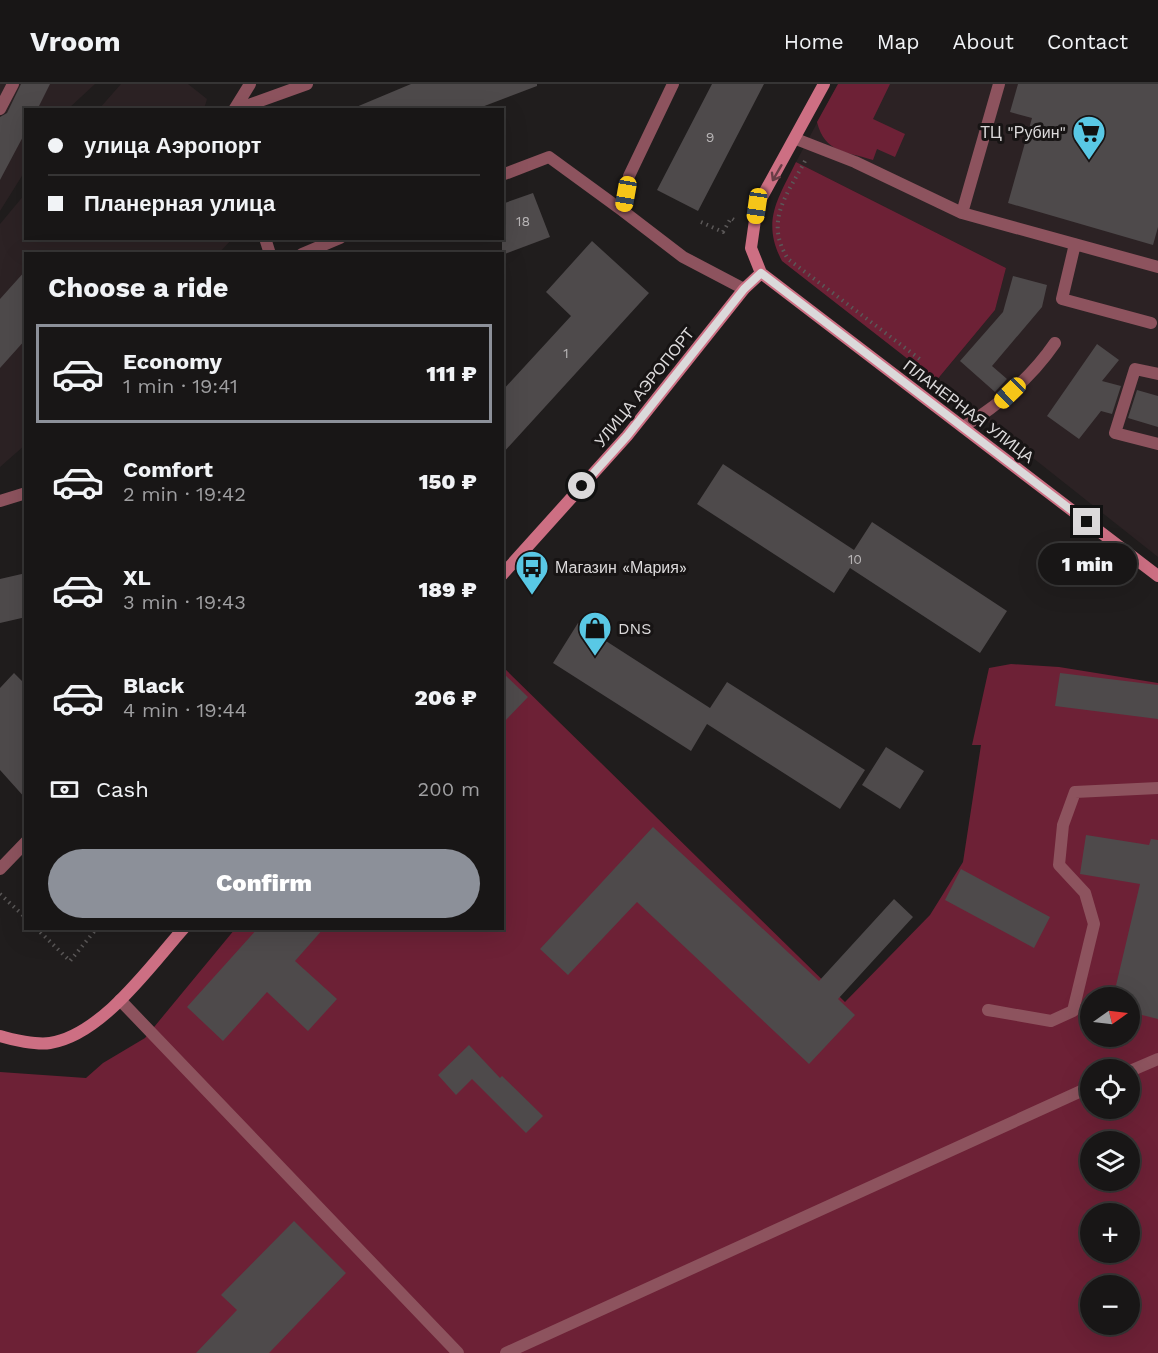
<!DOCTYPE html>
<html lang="en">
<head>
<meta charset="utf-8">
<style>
	:root { --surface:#181616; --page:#211f1f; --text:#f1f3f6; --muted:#9f9fa1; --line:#363535; --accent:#8c9099 }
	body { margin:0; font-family:"Work Sans",sans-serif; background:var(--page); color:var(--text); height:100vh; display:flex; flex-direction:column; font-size:22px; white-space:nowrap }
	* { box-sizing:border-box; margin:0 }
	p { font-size:20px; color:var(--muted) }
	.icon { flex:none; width:33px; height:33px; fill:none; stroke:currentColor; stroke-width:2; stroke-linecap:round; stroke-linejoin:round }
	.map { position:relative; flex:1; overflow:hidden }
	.panel { position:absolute; left:24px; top:168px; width:480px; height:678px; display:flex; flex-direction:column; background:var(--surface); border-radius:0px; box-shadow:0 6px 24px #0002,0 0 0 2px var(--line) }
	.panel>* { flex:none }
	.top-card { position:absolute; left:24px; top:24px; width:480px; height:132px; border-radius:0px; box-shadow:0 6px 24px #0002,0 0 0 2px var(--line); display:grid; align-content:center; height:132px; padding:0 24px; background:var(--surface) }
	.needle { width:39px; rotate:76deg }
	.buttons { position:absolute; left:1080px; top:903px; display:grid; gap:12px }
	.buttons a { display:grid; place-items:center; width:60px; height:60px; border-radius:50%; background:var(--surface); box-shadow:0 6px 24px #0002,0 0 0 2px var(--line); font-size:30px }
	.end { position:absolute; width:27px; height:27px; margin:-14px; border:8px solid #dbd9da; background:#111; box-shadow:0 0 0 3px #111 }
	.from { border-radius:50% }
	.bubble { position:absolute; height:42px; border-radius:21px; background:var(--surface); box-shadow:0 6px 24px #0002,0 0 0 2px var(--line); font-size:20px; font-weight:800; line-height:42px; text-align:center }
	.car { position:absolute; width:18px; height:36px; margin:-18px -9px; border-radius:8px; box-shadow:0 0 4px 2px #0007; background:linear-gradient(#f5c518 24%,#345 0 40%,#f5c518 0 76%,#345 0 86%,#f5c518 0) }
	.top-card b { display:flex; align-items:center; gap:21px; height:57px; font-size:22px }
	.top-card b+b { border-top:2px solid var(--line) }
	.top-card i { width:15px; height:15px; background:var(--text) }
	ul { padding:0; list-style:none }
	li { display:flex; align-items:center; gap:18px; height:99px; margin:0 12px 9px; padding:0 12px; border:3px solid transparent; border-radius:0px }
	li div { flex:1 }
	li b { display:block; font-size:22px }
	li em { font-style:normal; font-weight:800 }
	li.active { border-color:var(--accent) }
	li>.icon { width:54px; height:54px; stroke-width:1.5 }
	h2 { padding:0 24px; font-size:27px; line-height:72px }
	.pay { display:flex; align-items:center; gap:15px; height:66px; padding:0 24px; font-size:22px }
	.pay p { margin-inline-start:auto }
	.primary-button { display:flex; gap:12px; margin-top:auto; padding:12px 24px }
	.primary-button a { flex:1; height:69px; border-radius:36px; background:var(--accent); color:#fff; font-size:24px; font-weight:800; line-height:69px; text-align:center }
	header { display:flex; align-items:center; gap:36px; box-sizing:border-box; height:84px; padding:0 30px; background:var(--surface); border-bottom:2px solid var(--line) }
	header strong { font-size:28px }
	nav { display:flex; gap:33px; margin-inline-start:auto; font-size:21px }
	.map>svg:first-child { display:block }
	.built { fill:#2c2224 }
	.green { fill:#6d2136; fill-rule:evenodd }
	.building { fill:#4e4a4b }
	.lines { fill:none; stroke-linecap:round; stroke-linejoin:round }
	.path { stroke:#5b5858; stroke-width:4; stroke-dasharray:1.5 4.5; stroke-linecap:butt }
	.service { stroke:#8d535e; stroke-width:12 }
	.secondary { stroke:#cd6f83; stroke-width:12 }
	.oneway { stroke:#693d46 }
	.route { stroke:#dbd9da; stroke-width:8 }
	.labels { text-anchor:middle; stroke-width:6; stroke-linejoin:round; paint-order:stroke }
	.number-label { font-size:14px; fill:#b8b5b6 }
	.poi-label { font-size:16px; fill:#dbd9da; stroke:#171414; text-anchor:start }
	.street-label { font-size:16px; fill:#dbd9da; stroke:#171414 }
</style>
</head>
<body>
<header>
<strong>Vroom</strong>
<nav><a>Home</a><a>Map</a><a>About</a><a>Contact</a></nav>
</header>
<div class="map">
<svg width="1158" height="1269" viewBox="0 0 1158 1269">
	<rect width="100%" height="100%" fill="#201d1d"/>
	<!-- built -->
	<path class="built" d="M 0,0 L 95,0 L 68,25 L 26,26 L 25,87 L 0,127 Z
		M 121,0 L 188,0 L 207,15 L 204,25 L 99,25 Z
		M 838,0 L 1158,0 L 1158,473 L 936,297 L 995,226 L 1006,184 L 796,78 Z
		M 25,110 L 26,154 L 232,155 L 219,169 L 26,170 L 25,361 L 0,383 L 0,140 Z"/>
	<!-- green -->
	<path class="green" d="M 838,0 L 890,0 L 873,35 L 905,50 L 895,73 L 877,65 L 873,76 C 845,67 825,69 817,38 Z
		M 796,78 L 1006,184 L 995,226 L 936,297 L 782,177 C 761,137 778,115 796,78 Z
		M 1011,580 L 1059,583 L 1158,599 L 1158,1269 L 0,1269 L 0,988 L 86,994 L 103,979 L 145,954 L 235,845 L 502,844 L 503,583 L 845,918 L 930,831 L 963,778 L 981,661 L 972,661 L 989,584 ZM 1090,914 L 1130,914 L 1130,952 L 1090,952 ZM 1090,986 L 1130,986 L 1130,1024 L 1090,1024 ZM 1090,1058 L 1130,1058 L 1130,1096 L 1090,1096 ZM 1090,1130 L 1130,1130 L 1130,1168 L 1090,1168 ZM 1090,1202 L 1130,1202 L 1130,1240 L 1090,1240 Z"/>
	<!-- building -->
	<path class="building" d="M 21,0 L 50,0 L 37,26 L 26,26 L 26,47 L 0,96 L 0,33 L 7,29 Z
		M 411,0 L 537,0 L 537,2 L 474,26 L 349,26 Z
		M 712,0 L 764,0 L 698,127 L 657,106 Z
		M 1018,0 L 1158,0 L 1158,143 L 1153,161 L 1008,119 L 1032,34 L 1010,28 Z
		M 533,109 L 550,153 L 502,171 L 502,120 Z
		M 592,157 L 649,209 L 502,370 L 502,307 L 571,232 L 546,208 Z
		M 26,186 L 26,255 L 0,284 L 0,215 Z
		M 1013,192 L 1047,201 L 1042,223 L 992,282 L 1007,295 L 995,308 L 960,277 L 1003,228 Z
		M 1097,260 L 1119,276 L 1102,297 L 1121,302 L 1112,330 L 1101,327 L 1079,355 L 1047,332 Z
		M 1137,306 L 1158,312 L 1158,343 L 1128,334 Z
		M 723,380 L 854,466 L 872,438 L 1007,527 L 980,569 L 850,484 L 834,509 L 697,420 Z
		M 26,489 L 26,533 L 0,539 L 0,495 Z
		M 578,539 L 710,624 L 727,598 L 865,686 L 840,725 L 707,640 L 691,667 L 553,579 Z
		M 502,588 L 528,613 L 502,640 Z
		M 14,589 L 26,601 L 26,715 L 0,686 L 0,604 Z
		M 1060,589 L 1158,601 L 1158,635 L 1055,622 Z
		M 886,663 L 924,687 L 900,725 L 862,701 Z
		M 653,743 L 819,897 L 894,815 L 913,833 L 838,915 L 855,931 L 809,980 L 637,818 L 568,891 L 540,865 Z
		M 1086,751 L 1149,761 L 1151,755 L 1158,756 L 1158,935 L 1130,928 L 1130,914 L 1113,914 L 1140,800 L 1080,790 Z
		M 961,785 L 1050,833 L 1034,864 L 945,816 Z
		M 258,844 L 324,844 L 295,877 L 337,915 L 308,947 L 267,908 L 223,957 L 187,923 Z
		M 469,961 L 500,994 L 502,992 L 543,1032 L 526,1049 L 472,995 L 456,1011 L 438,991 Z
		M 294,1137 L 346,1189 L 269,1269 L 196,1269 L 237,1226 L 221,1211 Z"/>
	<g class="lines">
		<!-- path -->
		<path class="path" d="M 805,77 C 787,111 764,137 788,175 L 921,276
			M 701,138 L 723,148 L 731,134 L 736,137
			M 0,810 L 26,834
			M 36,844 L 70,877 L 97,844"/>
		<!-- service -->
		<path class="service" d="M 673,0 L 629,92 L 623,127 L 683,173 L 744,205
			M 0,25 L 13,0
			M 234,26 L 250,0
			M 235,26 L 307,0
			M 796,55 L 855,78 L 962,129 L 1158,183
			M 502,91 L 549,73 L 623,127
			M 962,129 L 999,0
			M 265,154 L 270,170
			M 1075,160 L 1062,215 L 1151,239
			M 302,170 L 340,154
			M 1158,290 L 1135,285 L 1115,349 L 1158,360
			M 963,343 C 999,321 1031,294 1055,259
			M 0,417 L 26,409
			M 0,785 L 26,758
			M 120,916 L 458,1269
			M 988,926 L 1051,937 L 1073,927 L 1094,840 L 1085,809 L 1059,781 L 1063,741 L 1075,708 L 1158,704
			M 1130,987 L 1158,975
			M 506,1269 L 1090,1003"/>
		<!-- secondary -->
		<path class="secondary" d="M 824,0 L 757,122 L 751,164 L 761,189 L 1158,492
			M 502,491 L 627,352 L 744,205 L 761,189
			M 0,952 C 12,956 37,961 50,959 C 102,951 151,881 184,844"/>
	</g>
	<!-- one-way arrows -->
	<defs><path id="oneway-shaft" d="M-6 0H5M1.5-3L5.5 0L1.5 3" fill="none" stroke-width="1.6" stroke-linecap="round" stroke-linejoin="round" transform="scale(1.5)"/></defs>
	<use class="oneway" href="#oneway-shaft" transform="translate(777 89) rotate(120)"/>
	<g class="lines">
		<!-- route -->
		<path class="route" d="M 582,402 L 627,352 L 744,205 L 761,189 L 1087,438"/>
	</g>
	<!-- icons -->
	<defs>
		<g id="supermarket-pin" transform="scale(1.725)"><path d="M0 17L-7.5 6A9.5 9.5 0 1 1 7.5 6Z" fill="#59c8e5" stroke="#171414"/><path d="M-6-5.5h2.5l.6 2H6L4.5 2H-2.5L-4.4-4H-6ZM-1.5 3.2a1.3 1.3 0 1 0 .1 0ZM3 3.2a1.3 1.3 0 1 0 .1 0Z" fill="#111"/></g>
		<g id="bus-pin" transform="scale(1.725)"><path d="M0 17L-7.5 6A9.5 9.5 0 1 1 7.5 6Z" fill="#59c8e5" stroke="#171414"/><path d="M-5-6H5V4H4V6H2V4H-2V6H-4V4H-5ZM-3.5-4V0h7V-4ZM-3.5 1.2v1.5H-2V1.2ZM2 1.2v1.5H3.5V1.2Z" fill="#111"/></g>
		<g id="shop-pin" transform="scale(1.725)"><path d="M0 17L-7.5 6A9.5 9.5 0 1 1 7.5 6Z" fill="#59c8e5" stroke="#171414"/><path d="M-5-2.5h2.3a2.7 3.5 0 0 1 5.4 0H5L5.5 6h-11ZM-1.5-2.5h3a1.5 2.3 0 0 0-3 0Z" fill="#111"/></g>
	</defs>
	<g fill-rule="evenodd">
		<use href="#supermarket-pin" x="1089" y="48"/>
		<use href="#bus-pin" x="532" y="483"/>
		<use href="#shop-pin" x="595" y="544"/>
	</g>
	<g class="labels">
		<!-- number labels -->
		<g class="number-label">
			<text x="710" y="58">9</text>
			<text x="523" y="142">18</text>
			<text x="566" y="274">1</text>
			<text x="855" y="480">10</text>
		</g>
		<!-- poi labels -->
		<g class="poi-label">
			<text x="1066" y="54" text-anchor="end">ТЦ "Рубин"</text>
			<text x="555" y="489">Магазин «Мария»</text>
			<text x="618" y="550">DNS</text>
		</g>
		<!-- street labels -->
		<g class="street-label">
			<text transform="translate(644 303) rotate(-51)" y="6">УЛИЦА АЭРОПОРТ</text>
			<text transform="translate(969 327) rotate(37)" y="6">ПЛАНЕРНАЯ УЛИЦА</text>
		</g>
	</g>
</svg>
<div class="buttons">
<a><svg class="needle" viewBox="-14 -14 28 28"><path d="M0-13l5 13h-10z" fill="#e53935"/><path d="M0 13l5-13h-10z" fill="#9f9fa1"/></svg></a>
<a><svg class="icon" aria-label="locate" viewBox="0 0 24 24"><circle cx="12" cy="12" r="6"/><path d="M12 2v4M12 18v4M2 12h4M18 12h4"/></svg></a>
<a><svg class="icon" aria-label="layers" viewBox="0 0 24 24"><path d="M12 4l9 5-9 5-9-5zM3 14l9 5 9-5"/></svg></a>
<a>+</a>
<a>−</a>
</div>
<i class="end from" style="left:582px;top:402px"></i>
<i class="end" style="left:1087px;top:438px"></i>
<div class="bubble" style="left:1038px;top:459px;width:99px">1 min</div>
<i class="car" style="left:626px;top:110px;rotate:190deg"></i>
<i class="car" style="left:757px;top:122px;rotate:188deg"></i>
<i class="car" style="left:1010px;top:309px;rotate:226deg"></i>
<div class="top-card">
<b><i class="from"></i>улица Аэропорт</b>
<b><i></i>Планерная улица</b>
</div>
<section class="panel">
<h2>Choose a ride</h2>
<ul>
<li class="active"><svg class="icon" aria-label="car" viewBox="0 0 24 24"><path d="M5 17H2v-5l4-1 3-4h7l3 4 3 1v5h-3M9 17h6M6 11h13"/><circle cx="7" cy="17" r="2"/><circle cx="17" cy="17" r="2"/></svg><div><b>Economy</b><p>1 min · 19:41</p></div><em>111 ₽</em></li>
<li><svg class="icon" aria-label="car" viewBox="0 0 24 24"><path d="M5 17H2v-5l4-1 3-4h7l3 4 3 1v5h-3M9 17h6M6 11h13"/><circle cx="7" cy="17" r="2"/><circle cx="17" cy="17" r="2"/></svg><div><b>Comfort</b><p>2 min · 19:42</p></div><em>150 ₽</em></li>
<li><svg class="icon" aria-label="car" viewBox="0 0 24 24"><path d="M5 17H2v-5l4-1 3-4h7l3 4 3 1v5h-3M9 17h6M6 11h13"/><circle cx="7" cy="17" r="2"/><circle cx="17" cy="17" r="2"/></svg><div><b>XL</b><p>3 min · 19:43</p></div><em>189 ₽</em></li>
<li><svg class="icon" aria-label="car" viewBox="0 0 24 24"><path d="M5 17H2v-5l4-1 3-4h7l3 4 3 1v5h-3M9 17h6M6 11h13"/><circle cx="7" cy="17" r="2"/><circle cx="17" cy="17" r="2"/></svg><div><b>Black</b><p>4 min · 19:44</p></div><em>206 ₽</em></li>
</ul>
<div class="pay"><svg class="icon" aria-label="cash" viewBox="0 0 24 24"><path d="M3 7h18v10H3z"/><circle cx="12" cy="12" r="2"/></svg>Cash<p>200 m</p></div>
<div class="primary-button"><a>Confirm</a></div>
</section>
</div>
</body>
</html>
